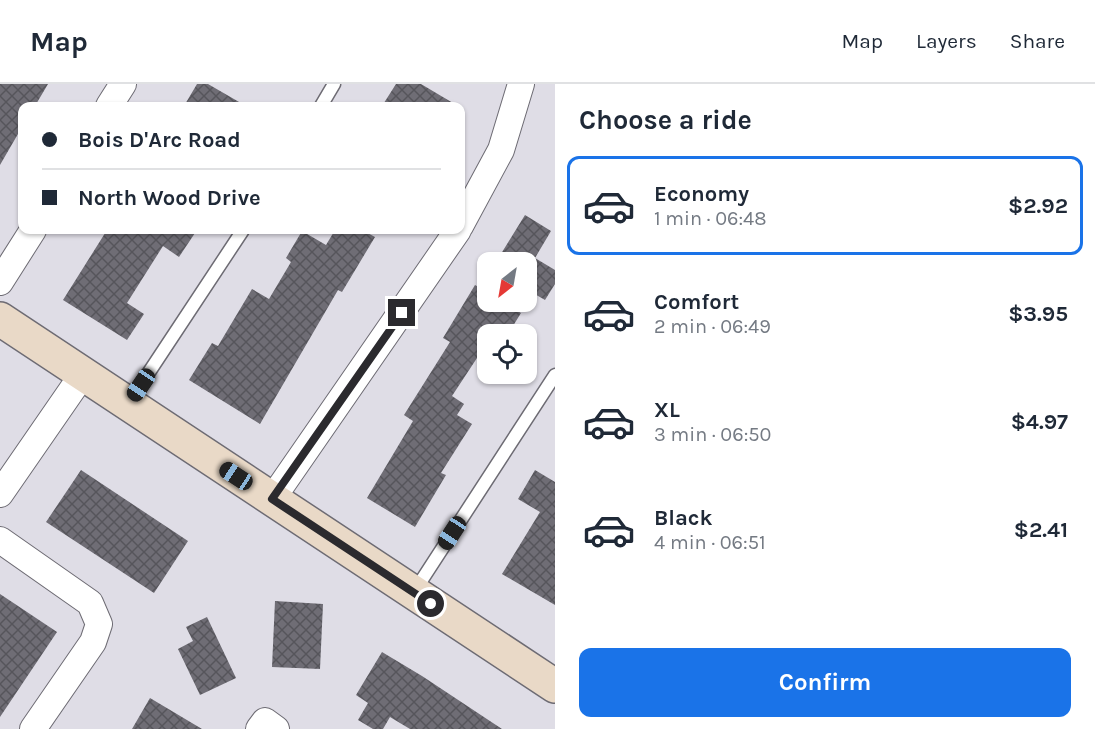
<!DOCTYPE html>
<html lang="en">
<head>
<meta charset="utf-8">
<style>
	:root { --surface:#fff; --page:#f2f2f3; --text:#1f2937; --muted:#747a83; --line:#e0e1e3; --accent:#1a73e8 }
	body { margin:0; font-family:Karla,sans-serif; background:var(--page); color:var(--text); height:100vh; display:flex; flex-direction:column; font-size:22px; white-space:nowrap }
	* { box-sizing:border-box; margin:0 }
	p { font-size:20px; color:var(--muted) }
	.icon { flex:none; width:33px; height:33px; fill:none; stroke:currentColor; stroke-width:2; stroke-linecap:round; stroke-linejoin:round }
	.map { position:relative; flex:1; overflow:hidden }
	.drawer { display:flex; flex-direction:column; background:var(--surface); width:540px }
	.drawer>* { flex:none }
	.hud { position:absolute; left:18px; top:18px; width:447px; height:132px; border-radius:12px; box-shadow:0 2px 4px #0004; display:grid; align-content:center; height:132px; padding:0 24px; background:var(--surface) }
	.needle { width:39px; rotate:211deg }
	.controls { position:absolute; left:477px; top:168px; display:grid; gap:12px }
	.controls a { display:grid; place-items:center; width:60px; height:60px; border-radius:12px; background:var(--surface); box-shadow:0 2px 4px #0004; font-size:30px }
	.end { position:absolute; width:27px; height:27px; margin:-14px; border:8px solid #2b2a2e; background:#fff; box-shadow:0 0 0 3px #fff }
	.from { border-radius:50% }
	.car { position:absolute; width:18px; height:36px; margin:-18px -9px; border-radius:8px; box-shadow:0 0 4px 2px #0007; background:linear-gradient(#222 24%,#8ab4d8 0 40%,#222 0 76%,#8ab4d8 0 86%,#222 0) }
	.hud b { display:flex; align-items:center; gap:21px; height:57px; font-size:22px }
	.hud b+b { border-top:2px solid var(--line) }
	.hud i { width:15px; height:15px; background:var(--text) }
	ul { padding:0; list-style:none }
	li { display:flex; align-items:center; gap:18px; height:99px; margin:0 12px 9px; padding:0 12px; border:3px solid transparent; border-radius:12px }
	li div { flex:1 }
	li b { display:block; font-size:22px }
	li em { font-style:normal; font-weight:700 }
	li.current { border-color:var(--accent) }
	li>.icon { width:54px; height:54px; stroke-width:1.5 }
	h2 { padding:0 24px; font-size:27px; line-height:72px }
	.button { display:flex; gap:12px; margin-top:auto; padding:12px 24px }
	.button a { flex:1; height:69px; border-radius:12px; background:var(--accent); color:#fff; font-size:24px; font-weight:700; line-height:69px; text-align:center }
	header { display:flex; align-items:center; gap:36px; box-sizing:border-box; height:84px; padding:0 30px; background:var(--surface); border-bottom:2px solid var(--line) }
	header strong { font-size:28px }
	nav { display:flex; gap:33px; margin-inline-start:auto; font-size:21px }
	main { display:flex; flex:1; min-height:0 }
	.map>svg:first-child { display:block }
	.building { fill:url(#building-cross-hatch) }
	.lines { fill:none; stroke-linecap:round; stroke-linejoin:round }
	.lane-casing { stroke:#6d6b73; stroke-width:15 }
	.street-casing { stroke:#6d6b73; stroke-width:28 }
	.secondary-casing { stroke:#6d6b73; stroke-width:36 }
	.lane { stroke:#fff; stroke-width:12 }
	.street { stroke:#fff; stroke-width:26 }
	.secondary { stroke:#e9d9c7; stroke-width:33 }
	.route { stroke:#2b2a2e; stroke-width:8 }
</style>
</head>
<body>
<header>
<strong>Map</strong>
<nav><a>Map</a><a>Layers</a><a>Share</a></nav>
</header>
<main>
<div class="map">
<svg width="555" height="645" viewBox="0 0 555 645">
	<defs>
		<pattern id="building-cross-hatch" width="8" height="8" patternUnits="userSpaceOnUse" patternTransform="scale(1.5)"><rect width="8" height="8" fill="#6f6d75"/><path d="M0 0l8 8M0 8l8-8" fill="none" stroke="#56555b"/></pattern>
	</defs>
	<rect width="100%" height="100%" fill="#dfdde6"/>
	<!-- building -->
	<path class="building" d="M 0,0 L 48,0 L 35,22 L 22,22 L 22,43 L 0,81 Z
		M 197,0 L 208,0 L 246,22 L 184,22 Z
		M 396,0 L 421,0 L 458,22 L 382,22 Z
		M 525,131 L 551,147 L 535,174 L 555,186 L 555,200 L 545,216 L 526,205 L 526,178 L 496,178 Z
		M 107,146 L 197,146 L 179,173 L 163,162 L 127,219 L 144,230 L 127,256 L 63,216 Z
		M 335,146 L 362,146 L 375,153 L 342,208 L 338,206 L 260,340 L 189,296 L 212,259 L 218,262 L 252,205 L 269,215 L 291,178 L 286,174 L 302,147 L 326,161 Z
		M 475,201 L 488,208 L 488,218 L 502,218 L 521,229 L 508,250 L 488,250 L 488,281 L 477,274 L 452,312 L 464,320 L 457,331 L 472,340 L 441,389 L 446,391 L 415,443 L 367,414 L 413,337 L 404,331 L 450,258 L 443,254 Z
		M 81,386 L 188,457 L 154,509 L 46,438 Z
		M 535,386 L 555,398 L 555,521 L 502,490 L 540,428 L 518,415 Z
		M 0,510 L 57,548 L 0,633 Z
		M 275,517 L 323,520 L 320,585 L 272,583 Z
		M 207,533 L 236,594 L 200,611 L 178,565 L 193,557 L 186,543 Z
		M 382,568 L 422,592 L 502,645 L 410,645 L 390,633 L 383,645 L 373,645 L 358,636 L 368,619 L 356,611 Z
		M 150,614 L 202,645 L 132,645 Z"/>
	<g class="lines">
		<!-- lane casing -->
		<g class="lane-casing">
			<path id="lane" d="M 321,22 L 334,0
				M 128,320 L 243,146
				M 414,508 L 555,291"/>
		</g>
		<!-- street casing -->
		<g class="street-casing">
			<path id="street" d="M 109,22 L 123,0
				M 460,142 L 501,66 L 521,0
				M 0,198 L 33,146
				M 0,410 L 83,290
				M 272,415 L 458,146
				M 0,456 L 90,519 L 99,540 L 93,558 L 33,645
				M 259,645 L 265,637 L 276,645"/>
		</g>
		<!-- secondary casing -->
		<g class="secondary-casing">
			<path id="secondary" d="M 0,235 L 555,602"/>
		</g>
		<!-- lane -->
		<use href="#lane" class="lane"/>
		<!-- street -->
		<use href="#street" class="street"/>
		<!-- secondary -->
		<use href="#secondary" class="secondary"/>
	</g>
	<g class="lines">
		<!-- route -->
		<path class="route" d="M 402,229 L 272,415 L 431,520"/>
	</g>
</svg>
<div class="controls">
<a><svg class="needle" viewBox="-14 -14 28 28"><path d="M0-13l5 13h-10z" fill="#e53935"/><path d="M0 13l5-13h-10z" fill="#747a83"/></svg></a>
<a><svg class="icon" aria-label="locate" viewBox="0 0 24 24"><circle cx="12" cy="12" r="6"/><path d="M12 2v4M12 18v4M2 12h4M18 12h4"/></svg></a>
</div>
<i class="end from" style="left:431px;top:520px"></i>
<i class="end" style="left:402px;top:229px"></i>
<i class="car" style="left:141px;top:301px;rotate:214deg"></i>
<i class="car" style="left:236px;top:392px;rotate:303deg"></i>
<i class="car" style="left:452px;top:449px;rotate:213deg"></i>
<div class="hud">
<b><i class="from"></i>Bois D'Arc Road</b>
<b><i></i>North Wood Drive</b>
</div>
</div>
<section class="drawer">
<h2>Choose a ride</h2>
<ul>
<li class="current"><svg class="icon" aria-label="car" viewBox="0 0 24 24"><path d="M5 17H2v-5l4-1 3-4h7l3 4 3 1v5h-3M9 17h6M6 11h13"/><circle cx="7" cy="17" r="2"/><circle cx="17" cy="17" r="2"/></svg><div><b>Economy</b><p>1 min · 06:48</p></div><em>$2.92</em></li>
<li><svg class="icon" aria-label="car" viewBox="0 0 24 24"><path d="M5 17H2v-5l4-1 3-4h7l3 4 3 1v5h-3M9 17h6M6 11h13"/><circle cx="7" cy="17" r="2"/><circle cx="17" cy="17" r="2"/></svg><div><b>Comfort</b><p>2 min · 06:49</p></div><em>$3.95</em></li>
<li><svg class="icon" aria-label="car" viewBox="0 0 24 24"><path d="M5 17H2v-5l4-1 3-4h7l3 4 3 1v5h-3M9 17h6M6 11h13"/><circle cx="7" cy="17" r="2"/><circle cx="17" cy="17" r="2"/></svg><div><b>XL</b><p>3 min · 06:50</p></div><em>$4.97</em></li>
<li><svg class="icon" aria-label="car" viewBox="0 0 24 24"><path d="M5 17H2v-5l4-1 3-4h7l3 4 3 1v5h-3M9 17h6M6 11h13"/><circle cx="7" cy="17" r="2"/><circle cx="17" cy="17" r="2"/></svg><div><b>Black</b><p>4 min · 06:51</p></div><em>$2.41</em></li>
</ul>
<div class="button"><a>Confirm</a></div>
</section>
</main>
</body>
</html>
